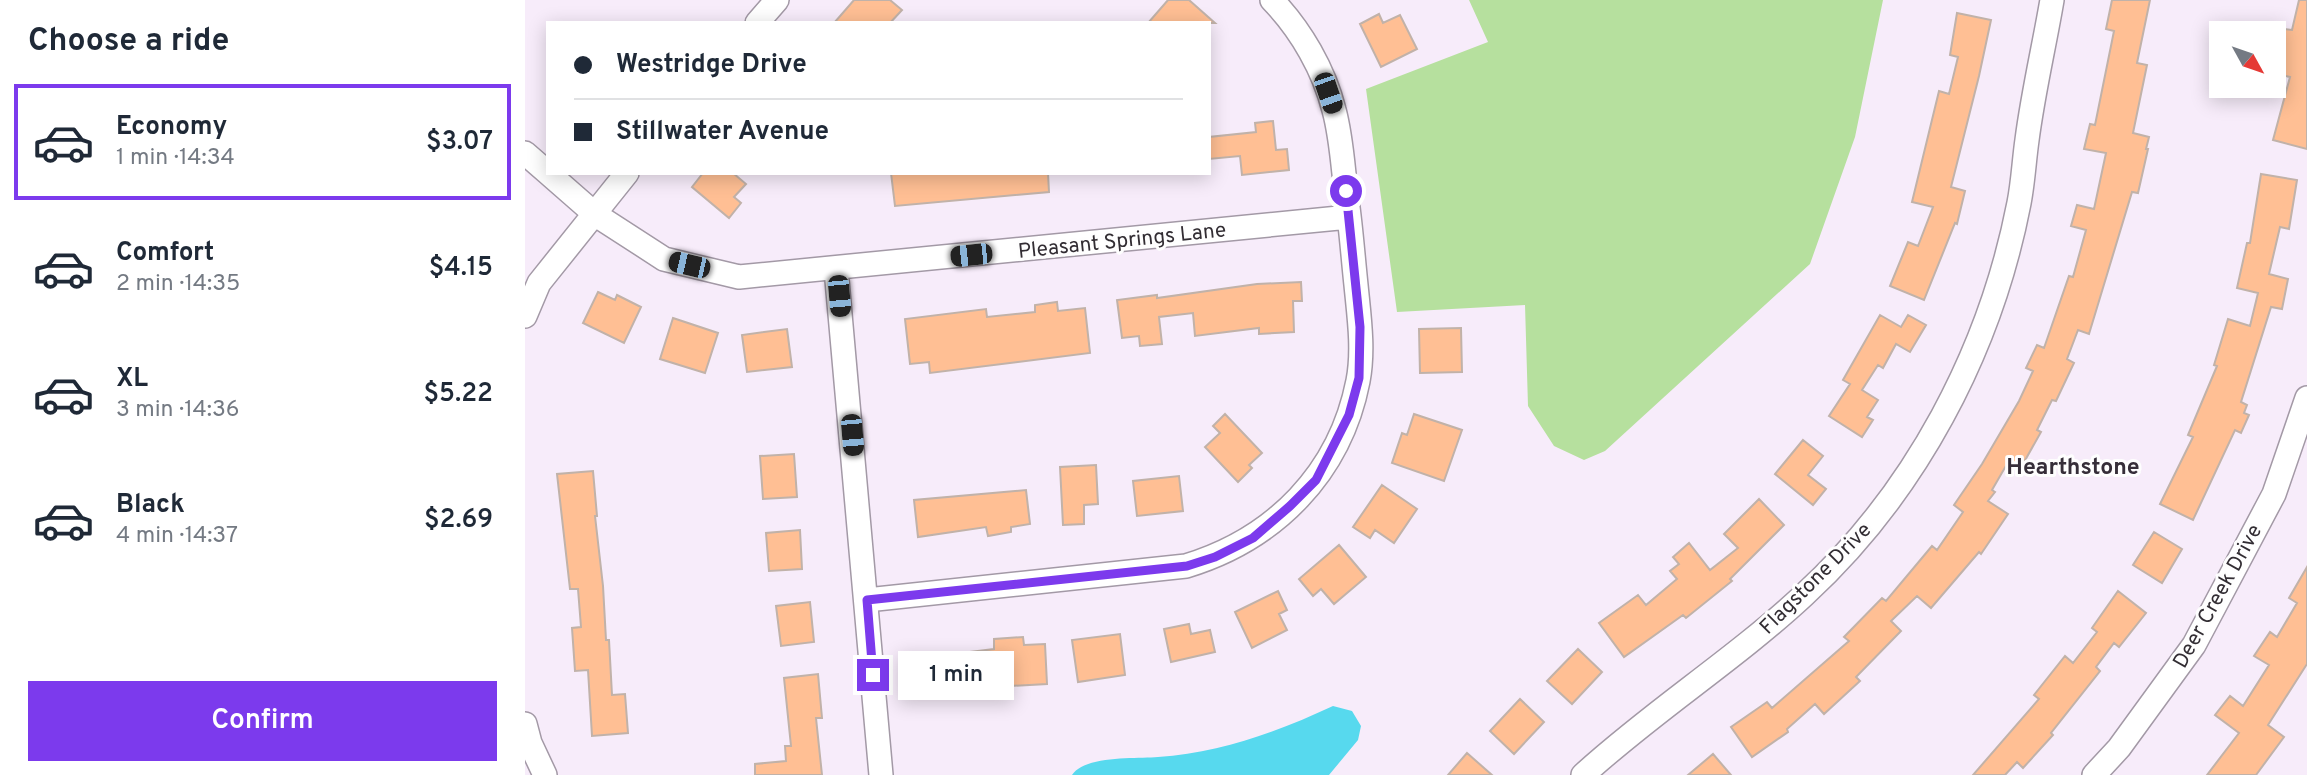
<!DOCTYPE html>
<html lang="en">
<head>
<meta charset="utf-8">
<style>
	:root { --surface:#fff; --page:#f6f6f7; --text:#1f2937; --muted:#747a83; --line:#e0e1e3; --accent:#7c3aed }
	body { margin:0; font-family:Overpass,sans-serif; background:var(--page); color:var(--text); height:100vh; display:flex; flex-direction:column; font-size:26px; white-space:nowrap }
	* { box-sizing:border-box; margin:0 }
	p { font-size:23px; color:var(--muted) }
	.icon { flex:none; width:38px; height:38px; fill:none; stroke:currentColor; stroke-width:2; stroke-linecap:round; stroke-linejoin:round }
	.map { position:relative; flex:1; overflow:hidden }
	.details { display:flex; flex-direction:column; background:var(--surface); width:525px }
	.details>* { flex:none }
	.hud { position:absolute; left:21px; top:21px; width:665px; height:154px; border-radius:0px; box-shadow:0 4px 18px #0003; display:grid; align-content:center; height:154px; padding:0 28px; background:var(--surface) }
	.needle { width:46px; rotate:130deg }
	.controls { position:absolute; left:1684px; top:21px; display:grid; gap:14px }
	.controls a { display:grid; place-items:center; width:77px; height:77px; border-radius:0px; background:var(--surface); box-shadow:0 4px 18px #0003; font-size:35px }
	.end { position:absolute; width:32px; height:32px; margin:-16px; border:9px solid #7c3aed; background:#fff; box-shadow:0 0 0 4px #fff }
	.from { border-radius:50% }
	.bubble { position:absolute; height:49px; border-radius:0px; background:var(--surface); box-shadow:0 4px 18px #0003; font-size:23px; font-weight:600; line-height:49px; text-align:center }
	.car { position:absolute; width:21px; height:42px; margin:-21px -10px; border-radius:9px; box-shadow:0 0 5px 2px #0007; background:linear-gradient(#222 24%,#8ab4d8 0 40%,#222 0 76%,#8ab4d8 0 86%,#222 0) }
	.hud b { display:flex; align-items:center; gap:24px; height:66px; font-size:26px }
	.hud b+b { border-top:2px solid var(--line) }
	.hud i { width:18px; height:18px; background:var(--text) }
	ul { padding:0; list-style:none }
	li { display:flex; align-items:center; gap:21px; height:116px; margin:0 14px 10px; padding:0 14px; border:4px solid transparent; border-radius:0px }
	li div { flex:1 }
	li b { display:block; font-size:26px }
	li em { font-style:normal; font-weight:600 }
	li.selected { border-color:var(--accent) }
	li>.icon { width:63px; height:63px; stroke-width:1.5 }
	h2 { padding:0 28px; font-size:32px; line-height:84px }
	.action { display:flex; gap:14px; margin-top:auto; padding:14px 28px }
	.action a { flex:1; height:80px; border-radius:0px; background:var(--accent); color:#fff; font-size:28px; font-weight:600; line-height:80px; text-align:center }
	main { display:flex; flex:1; min-height:0 }
	.map>svg:first-child { display:block }
	.green { fill:#b6e09e }
	.water { fill:#57d9ee }
	.building { fill:#ffbf94; stroke:#c1b2a9; stroke-width:2 }
	.lines { fill:none; stroke-linecap:round; stroke-linejoin:round }
	.minor-casing { stroke:#a399a6; stroke-width:26 }
	.minor { stroke:#fff; stroke-width:23 }
	.route { stroke:#7c3aed; stroke-width:9 }
	.labels { text-anchor:middle; stroke-width:6; stroke-linejoin:round; paint-order:stroke }
	.street-label { font-size:21px; fill:#322d33; stroke:#fefefe }
	.neighbourhood-label { font-size:23px; font-weight:bold; fill:#362e39; stroke:#fefefe }
</style>
</head>
<body>
<main>
<section class="details">
<h2>Choose a ride</h2>
<ul>
<li class="selected"><svg class="icon" aria-label="car" viewBox="0 0 24 24"><path d="M5 17H2v-5l4-1 3-4h7l3 4 3 1v5h-3M9 17h6M6 11h13"/><circle cx="7" cy="17" r="2"/><circle cx="17" cy="17" r="2"/></svg><div><b>Economy</b><p>1 min · 14:34</p></div><em>$3.07</em></li>
<li><svg class="icon" aria-label="car" viewBox="0 0 24 24"><path d="M5 17H2v-5l4-1 3-4h7l3 4 3 1v5h-3M9 17h6M6 11h13"/><circle cx="7" cy="17" r="2"/><circle cx="17" cy="17" r="2"/></svg><div><b>Comfort</b><p>2 min · 14:35</p></div><em>$4.15</em></li>
<li><svg class="icon" aria-label="car" viewBox="0 0 24 24"><path d="M5 17H2v-5l4-1 3-4h7l3 4 3 1v5h-3M9 17h6M6 11h13"/><circle cx="7" cy="17" r="2"/><circle cx="17" cy="17" r="2"/></svg><div><b>XL</b><p>3 min · 14:36</p></div><em>$5.22</em></li>
<li><svg class="icon" aria-label="car" viewBox="0 0 24 24"><path d="M5 17H2v-5l4-1 3-4h7l3 4 3 1v5h-3M9 17h6M6 11h13"/><circle cx="7" cy="17" r="2"/><circle cx="17" cy="17" r="2"/></svg><div><b>Black</b><p>4 min · 14:37</p></div><em>$2.69</em></li>
</ul>
<div class="action"><a>Confirm</a></div>
</section>
<div class="map">
<svg width="1782" height="775" viewBox="0 0 1782 775">
	<rect width="100%" height="100%" fill="#f7ecfa"/>
	<!-- green -->
	<path class="green" d="M 944,0 L 1358,0 L 1330,137 L 1285,264 L 1080,451 L 1059,460 L 1029,446 L 1003,406 L 1000,305 L 872,312 L 841,89 L 963,42 Z"/>
	<!-- water -->
	<path class="water" d="M 808,706 L 827,711 L 836,726 L 833,740 L 804,775 L 547,775 C 560,755 611,759 633,757 C 695,753 752,732 808,706 Z"/>
	<!-- building -->
	<path class="building" d="M 329,0 L 365,0 L 377,10 L 365,23 L 309,23 Z
		M 643,0 L 664,0 L 690,23 L 623,23 Z
		M 1587,0 L 1625,0 L 1612,63 L 1622,65 L 1608,133 L 1624,137 L 1621,149 L 1623,149 L 1613,193 L 1607,192 L 1564,334 L 1553,330 L 1542,359 L 1549,363 L 1531,401 L 1527,400 L 1512,430 L 1516,432 L 1494,471 L 1482,464 L 1467,490 L 1470,492 L 1463,501 L 1483,514 L 1456,554 L 1454,552 L 1406,608 L 1392,596 L 1366,621 L 1376,631 L 1331,677 L 1335,681 L 1299,714 L 1290,704 L 1262,729 L 1263,732 L 1227,757 L 1206,727 L 1242,702 L 1247,708 L 1324,641 L 1319,637 L 1357,598 L 1361,601 L 1407,546 L 1412,550 L 1438,512 L 1429,505 L 1457,464 L 1494,401 L 1508,371 L 1501,368 L 1512,345 L 1519,348 L 1544,276 L 1548,277 L 1561,230 L 1546,226 L 1552,205 L 1569,209 L 1581,153 L 1559,149 L 1565,124 L 1570,125 L 1589,31 L 1581,29 Z
		M 1774,0 L 1782,0 L 1782,149 L 1748,140 L 1765,77 L 1751,74 L 1760,29 L 1767,30 Z
		M 1432,13 L 1466,20 L 1454,76 L 1426,187 L 1440,191 L 1432,224 L 1430,223 L 1399,300 L 1365,286 L 1383,242 L 1393,246 L 1408,207 L 1387,202 L 1414,91 L 1424,94 L 1433,57 L 1425,55 Z
		M 854,14 L 858,23 L 875,15 L 892,49 L 856,67 L 835,24 Z
		M 748,121 L 751,150 L 762,149 L 764,170 L 717,175 L 715,156 L 684,159 L 684,137 L 731,132 L 730,123 Z
		M 178,173 L 208,173 L 221,184 L 209,197 L 216,203 L 204,218 L 167,187 Z
		M 366,173 L 523,173 L 524,192 L 370,206 Z
		M 1736,174 L 1772,180 L 1764,229 L 1755,227 L 1744,274 L 1763,279 L 1757,309 L 1746,307 L 1716,402 L 1722,405 L 1719,413 L 1724,415 L 1716,433 L 1710,430 L 1668,520 L 1635,504 L 1668,437 L 1663,435 L 1692,366 L 1689,365 L 1703,319 L 1725,326 L 1733,293 L 1712,288 L 1722,243 L 1725,243 Z
		M 776,282 L 777,301 L 768,301 L 769,332 L 734,334 L 734,328 L 670,336 L 668,313 L 634,317 L 637,344 L 615,346 L 614,336 L 597,338 L 592,300 L 632,295 L 632,298 L 732,284 Z
		M 73,292 L 90,300 L 92,295 L 116,307 L 99,343 L 58,323 Z
		M 532,302 L 533,311 L 560,308 L 565,353 L 405,373 L 404,362 L 385,364 L 380,319 L 461,309 L 462,317 L 510,312 L 510,305 Z
		M 1355,315 L 1376,327 L 1383,315 L 1401,325 L 1385,352 L 1371,344 L 1358,368 L 1353,365 L 1337,390 L 1353,400 L 1342,417 L 1348,420 L 1337,437 L 1304,416 L 1325,384 L 1318,380 Z
		M 148,318 L 193,333 L 180,373 L 135,359 Z
		M 936,328 L 937,372 L 895,373 L 894,329 Z
		M 262,329 L 267,367 L 222,372 L 217,335 Z
		M 700,414 L 737,453 L 724,465 L 727,468 L 713,482 L 680,447 L 695,433 L 688,426 Z
		M 889,414 L 937,430 L 919,481 L 867,463 L 877,433 L 882,435 Z
		M 1278,440 L 1298,456 L 1283,475 L 1301,489 L 1288,505 L 1250,474 Z
		M 269,454 L 272,497 L 238,499 L 235,456 Z
		M 571,465 L 573,504 L 559,505 L 559,524 L 538,525 L 535,467 Z
		M 68,471 L 72,516 L 70,516 L 78,586 L 81,640 L 84,640 L 87,695 L 100,694 L 103,733 L 67,736 L 63,670 L 50,671 L 47,628 L 56,627 L 53,589 L 45,589 L 32,474 Z
		M 654,476 L 658,511 L 612,516 L 608,481 Z
		M 857,485 L 892,509 L 869,543 L 850,530 L 845,538 L 828,527 Z
		M 501,490 L 505,524 L 486,527 L 486,532 L 463,536 L 461,527 L 393,537 L 389,500 Z
		M 1234,499 L 1259,525 L 1205,579 L 1207,581 L 1161,618 L 1158,615 L 1099,657 L 1074,623 L 1113,595 L 1121,605 L 1152,579 L 1145,571 L 1154,564 L 1148,557 L 1164,543 L 1185,570 L 1213,548 L 1199,534 Z
		M 275,530 L 277,569 L 244,571 L 241,533 Z
		M 1629,532 L 1657,549 L 1637,583 L 1608,565 Z
		M 814,545 L 841,577 L 809,604 L 796,589 L 788,596 L 774,579 Z
		M 1782,567 L 1782,664 L 1743,725 L 1759,737 L 1731,775 L 1682,775 L 1714,733 L 1690,715 L 1705,696 L 1718,706 L 1744,665 L 1729,656 L 1745,632 L 1752,637 L 1772,603 L 1764,598 Z
		M 753,591 L 762,610 L 754,614 L 762,630 L 727,648 L 710,612 Z
		M 1593,591 L 1621,613 L 1594,647 L 1589,643 L 1571,667 L 1575,671 L 1526,733 L 1528,735 L 1498,768 L 1492,762 L 1480,775 L 1448,775 L 1514,699 L 1509,695 L 1540,656 L 1548,663 L 1572,632 L 1567,628 Z
		M 285,602 L 289,642 L 256,646 L 251,606 Z
		M 664,624 L 666,634 L 685,630 L 690,652 L 646,662 L 639,629 Z
		M 595,634 L 600,675 L 553,682 L 547,640 Z
		M 498,637 L 499,645 L 520,644 L 522,684 L 485,686 L 485,689 L 409,699 L 403,657 L 469,649 L 469,639 Z
		M 1053,649 L 1077,672 L 1047,704 L 1022,681 Z
		M 293,674 L 297,718 L 291,718 L 297,775 L 230,775 L 230,764 L 261,761 L 260,746 L 266,746 L 259,678 Z
		M 995,699 L 1019,722 L 989,754 L 965,731 Z
		M 942,753 L 967,775 L 923,775 Z
		M 1188,754 L 1206,775 L 1163,775 Z"/>
	<g class="lines">
		<!-- minor casing -->
		<g class="minor-casing">
			<path id="minor" d="M 232,23 L 252,0
				M 0,153 L 23,173
				M 23,173 L 71,215 L 139,259 L 214,277 L 824,217
				M 311,269 L 356,775
				M 0,316 L 14,283 L 102,173
				M 342,600 L 661,566 C 750,539 815,473 833,381 C 839,350 834,316 831,285 C 828,257 826,228 822,200 C 818,171 817,139 809,110 C 799,70 776,30 747,0
				M 0,724 L 5,743 L 20,775
				M 1058,775 C 1128,711 1209,660 1279,595 C 1390,493 1465,352 1494,203 C 1498,183 1499,161 1502,140 C 1508,93 1519,47 1527,0
				M 1569,775 L 1594,748 L 1669,645 L 1749,494 L 1782,398"/>
		</g>
		<!-- minor -->
		<use href="#minor" class="minor"/>
	</g>
	<g class="lines">
		<!-- route -->
		<path class="route" d="M 348,675 L 342,600 L 662,566 L 690,557 L 728,538 L 765,506 L 791,480 L 824,415 L 834,378 L 835,327 L 821,191"/>
	</g>
	<g class="labels">
		<!-- street labels -->
		<g class="street-label">
			<text transform="translate(597 240) rotate(-6)" y="7">Pleasant Springs Lane</text>
			<text transform="translate(1290 578) rotate(-45)" y="7">Flagstone Drive</text>
			<text transform="translate(1692 596) rotate(-61)" y="7">Deer Creek Drive</text>
		</g>
		<!-- neighbourhood labels -->
		<g class="neighbourhood-label">
			<text x="1548" y="474">Hearthstone</text>
		</g>
	</g>
</svg>
<div class="controls">
<a><svg class="needle" viewBox="-14 -14 28 28"><path d="M0-13l5 13h-10z" fill="#e53935"/><path d="M0 13l5-13h-10z" fill="#747a83"/></svg></a>
</div>
<i class="end from" style="left:821px;top:191px"></i>
<i class="end" style="left:348px;top:675px"></i>
<div class="bubble" style="left:373px;top:651px;width:116px">1 min</div>
<i class="car" style="left:803px;top:93px;rotate:161deg"></i>
<i class="car" style="left:446px;top:255px;rotate:264deg"></i>
<i class="car" style="left:164px;top:265px;rotate:283deg"></i>
<i class="car" style="left:314px;top:296px;rotate:175deg"></i>
<i class="car" style="left:327px;top:435px;rotate:175deg"></i>
<div class="hud">
<b><i class="from"></i>Westridge Drive</b>
<b><i></i>Stillwater Avenue</b>
</div>
</div>
</main>
</body>
</html>
